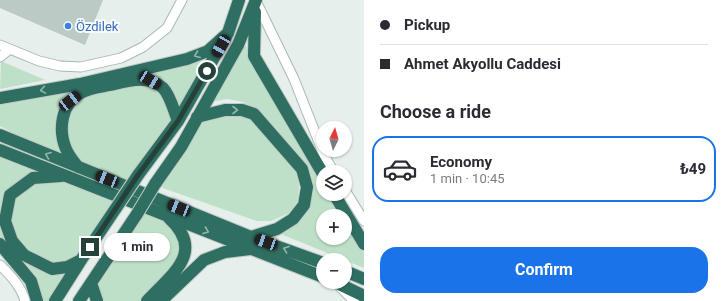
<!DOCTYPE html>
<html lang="en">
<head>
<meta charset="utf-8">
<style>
	:root { --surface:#fff; --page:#f2f2f3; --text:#2b2b33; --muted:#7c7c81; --line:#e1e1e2; --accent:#1a73e8 }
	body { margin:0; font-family:Roboto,sans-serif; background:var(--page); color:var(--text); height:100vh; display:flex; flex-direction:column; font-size:15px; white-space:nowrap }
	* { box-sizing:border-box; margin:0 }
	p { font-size:13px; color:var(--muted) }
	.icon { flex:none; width:22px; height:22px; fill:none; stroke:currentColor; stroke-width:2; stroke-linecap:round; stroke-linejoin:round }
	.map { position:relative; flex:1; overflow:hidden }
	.details { display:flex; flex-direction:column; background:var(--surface); width:360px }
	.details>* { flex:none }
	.guide { display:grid; align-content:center; height:88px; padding:0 16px; background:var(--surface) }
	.needle { width:26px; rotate:5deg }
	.fabs { position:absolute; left:316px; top:121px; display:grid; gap:8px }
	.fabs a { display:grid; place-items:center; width:36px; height:36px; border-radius:50%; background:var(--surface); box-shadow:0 1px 3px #0004; font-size:20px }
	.end { position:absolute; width:18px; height:18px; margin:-9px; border:5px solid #24423a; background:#fff; box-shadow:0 0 0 2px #fff }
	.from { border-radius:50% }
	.bubble { position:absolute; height:28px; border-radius:14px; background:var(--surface); box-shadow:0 1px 3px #0004; font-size:13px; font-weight:700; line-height:28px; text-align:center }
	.car { position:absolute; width:12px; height:24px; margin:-12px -6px; border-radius:5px; box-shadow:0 0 3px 1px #0007; background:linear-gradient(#222 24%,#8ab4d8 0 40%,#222 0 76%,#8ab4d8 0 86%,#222 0) }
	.guide b { display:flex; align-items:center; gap:14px; height:38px; font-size:15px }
	.guide b+b { border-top:1px solid var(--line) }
	.guide i { width:10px; height:10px; background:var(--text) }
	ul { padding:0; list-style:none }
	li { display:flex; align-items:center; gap:12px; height:66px; margin:0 8px 6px; padding:0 8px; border:2px solid transparent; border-radius:16px }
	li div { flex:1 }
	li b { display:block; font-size:15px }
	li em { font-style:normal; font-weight:700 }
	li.selected { border-color:var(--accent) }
	li>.icon { width:36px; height:36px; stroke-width:1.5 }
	h2 { padding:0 16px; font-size:18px; line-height:48px }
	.button { display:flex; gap:8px; margin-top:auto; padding:8px 16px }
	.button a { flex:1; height:46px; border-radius:16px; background:var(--accent); color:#fff; font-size:16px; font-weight:700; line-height:46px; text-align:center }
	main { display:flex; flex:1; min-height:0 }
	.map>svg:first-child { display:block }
	.green { fill:#bfe0c8 }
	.building { fill:#bbcac4 }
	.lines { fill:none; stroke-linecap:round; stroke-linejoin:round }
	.minor-casing { stroke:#a8b8b2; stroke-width:11 }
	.highway-casing { stroke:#c2cac8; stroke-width:14 }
	.minor { stroke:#fff; stroke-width:9 }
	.highway { stroke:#2f6f62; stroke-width:12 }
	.highway-bridge-casing { stroke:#c2cac8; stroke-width:14; stroke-linecap:butt }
	.highway-bridge { stroke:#2f6f62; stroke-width:12 }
	.oneway { stroke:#93b5ae }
	.route { stroke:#24423a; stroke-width:5 }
	.shop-dot { fill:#3f7fe0; stroke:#f7fbf9; stroke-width:1.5 }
	.labels { text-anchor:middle; stroke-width:4; stroke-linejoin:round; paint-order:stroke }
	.shop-label { font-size:13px; fill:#366cbe; stroke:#f7fbf9; text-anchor:start }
</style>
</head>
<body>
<main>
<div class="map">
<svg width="364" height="301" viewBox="0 0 364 301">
	<rect width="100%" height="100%" fill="#e6efeb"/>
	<!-- green -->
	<path class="green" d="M 228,33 L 130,187 L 78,167 L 0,126 L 0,103 L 187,59 Z
		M 245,44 L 268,89 L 323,183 L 323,194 L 329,194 L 342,216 L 323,216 L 323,238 L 345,238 L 345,221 L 364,252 L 364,268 L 276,232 L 308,208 L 314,190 L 307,168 L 260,111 L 243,102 L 227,99 L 211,102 Z
		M 1,61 L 45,80 L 0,89 Z
		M 240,113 L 252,118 L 296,172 L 299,185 L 298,201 L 289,213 L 271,221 L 257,221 L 157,186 L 200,122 L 224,114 Z
		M 0,150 L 123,197 L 55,301 L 37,301 L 31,281 L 0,244 Z
		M 142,206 L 166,216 L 186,252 L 147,301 L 97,301 L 91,283 Z"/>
	<!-- building -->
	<path class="building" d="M 0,0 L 103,0 L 85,45 L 0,8 Z"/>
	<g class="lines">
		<!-- minor casing -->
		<g class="minor-casing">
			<path id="minor" d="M 256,1 L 294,79 L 324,155 L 334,172
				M 0,45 L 39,61 L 60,66 L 81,67 L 121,58 L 143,47 L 167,28 L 182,0
				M 0,57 L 10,49
				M 345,190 L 364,221
				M 0,265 C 11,276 21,286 25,301
				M 339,286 L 354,301"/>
		</g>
		<!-- highway casing -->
		<g class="highway-casing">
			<path id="highway" d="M 255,12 L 254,56 L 323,174
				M 0,98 L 80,84 L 187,59 L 208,51 L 228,33
				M 197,117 L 225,110 L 242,110 L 254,114 L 302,169 L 307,187 L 304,205 L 293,219 L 277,229 L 251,237
				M 0,135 L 251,237 L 323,263
				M 0,150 L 323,277
				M 78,167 C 74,162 69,156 66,149 C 58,130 61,103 81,93 C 89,88 101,87 110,85 C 127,81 148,74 163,88 C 170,95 174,111 178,121
				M 138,175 L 178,121 L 228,33 L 239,0
				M 61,176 L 33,178 L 10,195 L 5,221 L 12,241 L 24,255 L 52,269 L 67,267 L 81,260
				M 155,184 L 181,147 L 238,45 L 256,0
				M 334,194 L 364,244
				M 0,244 L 31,281 L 37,301
				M 345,271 L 364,279
				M 335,282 L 364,296
				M 91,283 L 97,301
				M 55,301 L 81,260 L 116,208
				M 79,301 L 137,214
				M 147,301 C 172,274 206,252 169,218
				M 161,301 L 204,260 L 225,252 L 250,249"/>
		</g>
		<!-- minor -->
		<use href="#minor" class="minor"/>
		<!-- highway -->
		<use href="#highway" class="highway"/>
		<!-- highway-bridge casing -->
		<g class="highway-bridge-casing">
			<path id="highway-bridge" d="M 116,208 L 138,175
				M 137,214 L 155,184"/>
		</g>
		<!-- highway-bridge -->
		<use href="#highway-bridge" class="highway-bridge"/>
	</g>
	<!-- one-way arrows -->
	<defs><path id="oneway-chevron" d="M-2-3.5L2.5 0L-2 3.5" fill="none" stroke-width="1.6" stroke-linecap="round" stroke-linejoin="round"/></defs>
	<g class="oneway">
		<use href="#oneway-chevron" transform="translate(197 55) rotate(159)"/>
		<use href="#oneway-chevron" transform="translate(43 90) rotate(170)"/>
		<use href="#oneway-chevron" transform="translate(235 110)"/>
		<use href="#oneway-chevron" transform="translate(48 155) rotate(-158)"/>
		<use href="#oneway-chevron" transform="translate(206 231) rotate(21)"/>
		<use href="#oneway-chevron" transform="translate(286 249) rotate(-160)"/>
	</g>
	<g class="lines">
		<!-- route -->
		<path class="route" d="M 90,247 L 138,175 L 178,121 L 207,71"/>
	</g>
	<!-- markers -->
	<circle class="shop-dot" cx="68" cy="26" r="4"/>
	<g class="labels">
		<!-- shop labels -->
		<g class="shop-label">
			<text x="76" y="31">Özdilek</text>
		</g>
	</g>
</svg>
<div class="fabs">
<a><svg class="needle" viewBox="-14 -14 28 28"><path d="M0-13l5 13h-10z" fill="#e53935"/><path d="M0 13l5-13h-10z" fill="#7c7c81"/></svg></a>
<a><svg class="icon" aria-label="layers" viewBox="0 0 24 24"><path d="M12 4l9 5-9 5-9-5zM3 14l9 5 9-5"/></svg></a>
<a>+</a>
<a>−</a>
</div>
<i class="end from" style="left:207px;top:71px"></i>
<i class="end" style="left:90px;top:247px"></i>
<div class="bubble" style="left:104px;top:233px;width:66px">1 min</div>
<i class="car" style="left:221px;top:46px;rotate:210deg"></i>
<i class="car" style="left:150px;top:80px;rotate:121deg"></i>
<i class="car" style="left:70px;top:101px;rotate:53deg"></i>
<i class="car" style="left:107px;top:179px;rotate:292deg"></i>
<i class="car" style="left:179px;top:208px;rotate:292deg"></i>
<i class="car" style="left:266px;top:242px;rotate:290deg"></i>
</div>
<section class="details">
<div class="guide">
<b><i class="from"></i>Pickup</b>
<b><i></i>Ahmet Akyollu Caddesi</b>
</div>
<h2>Choose a ride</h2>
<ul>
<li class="selected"><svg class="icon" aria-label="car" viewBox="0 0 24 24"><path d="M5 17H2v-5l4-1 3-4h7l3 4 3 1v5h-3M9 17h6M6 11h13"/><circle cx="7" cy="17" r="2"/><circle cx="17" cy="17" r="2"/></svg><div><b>Economy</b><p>1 min · 10:45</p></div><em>₺49</em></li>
</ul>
<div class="button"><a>Confirm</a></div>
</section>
</main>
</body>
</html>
